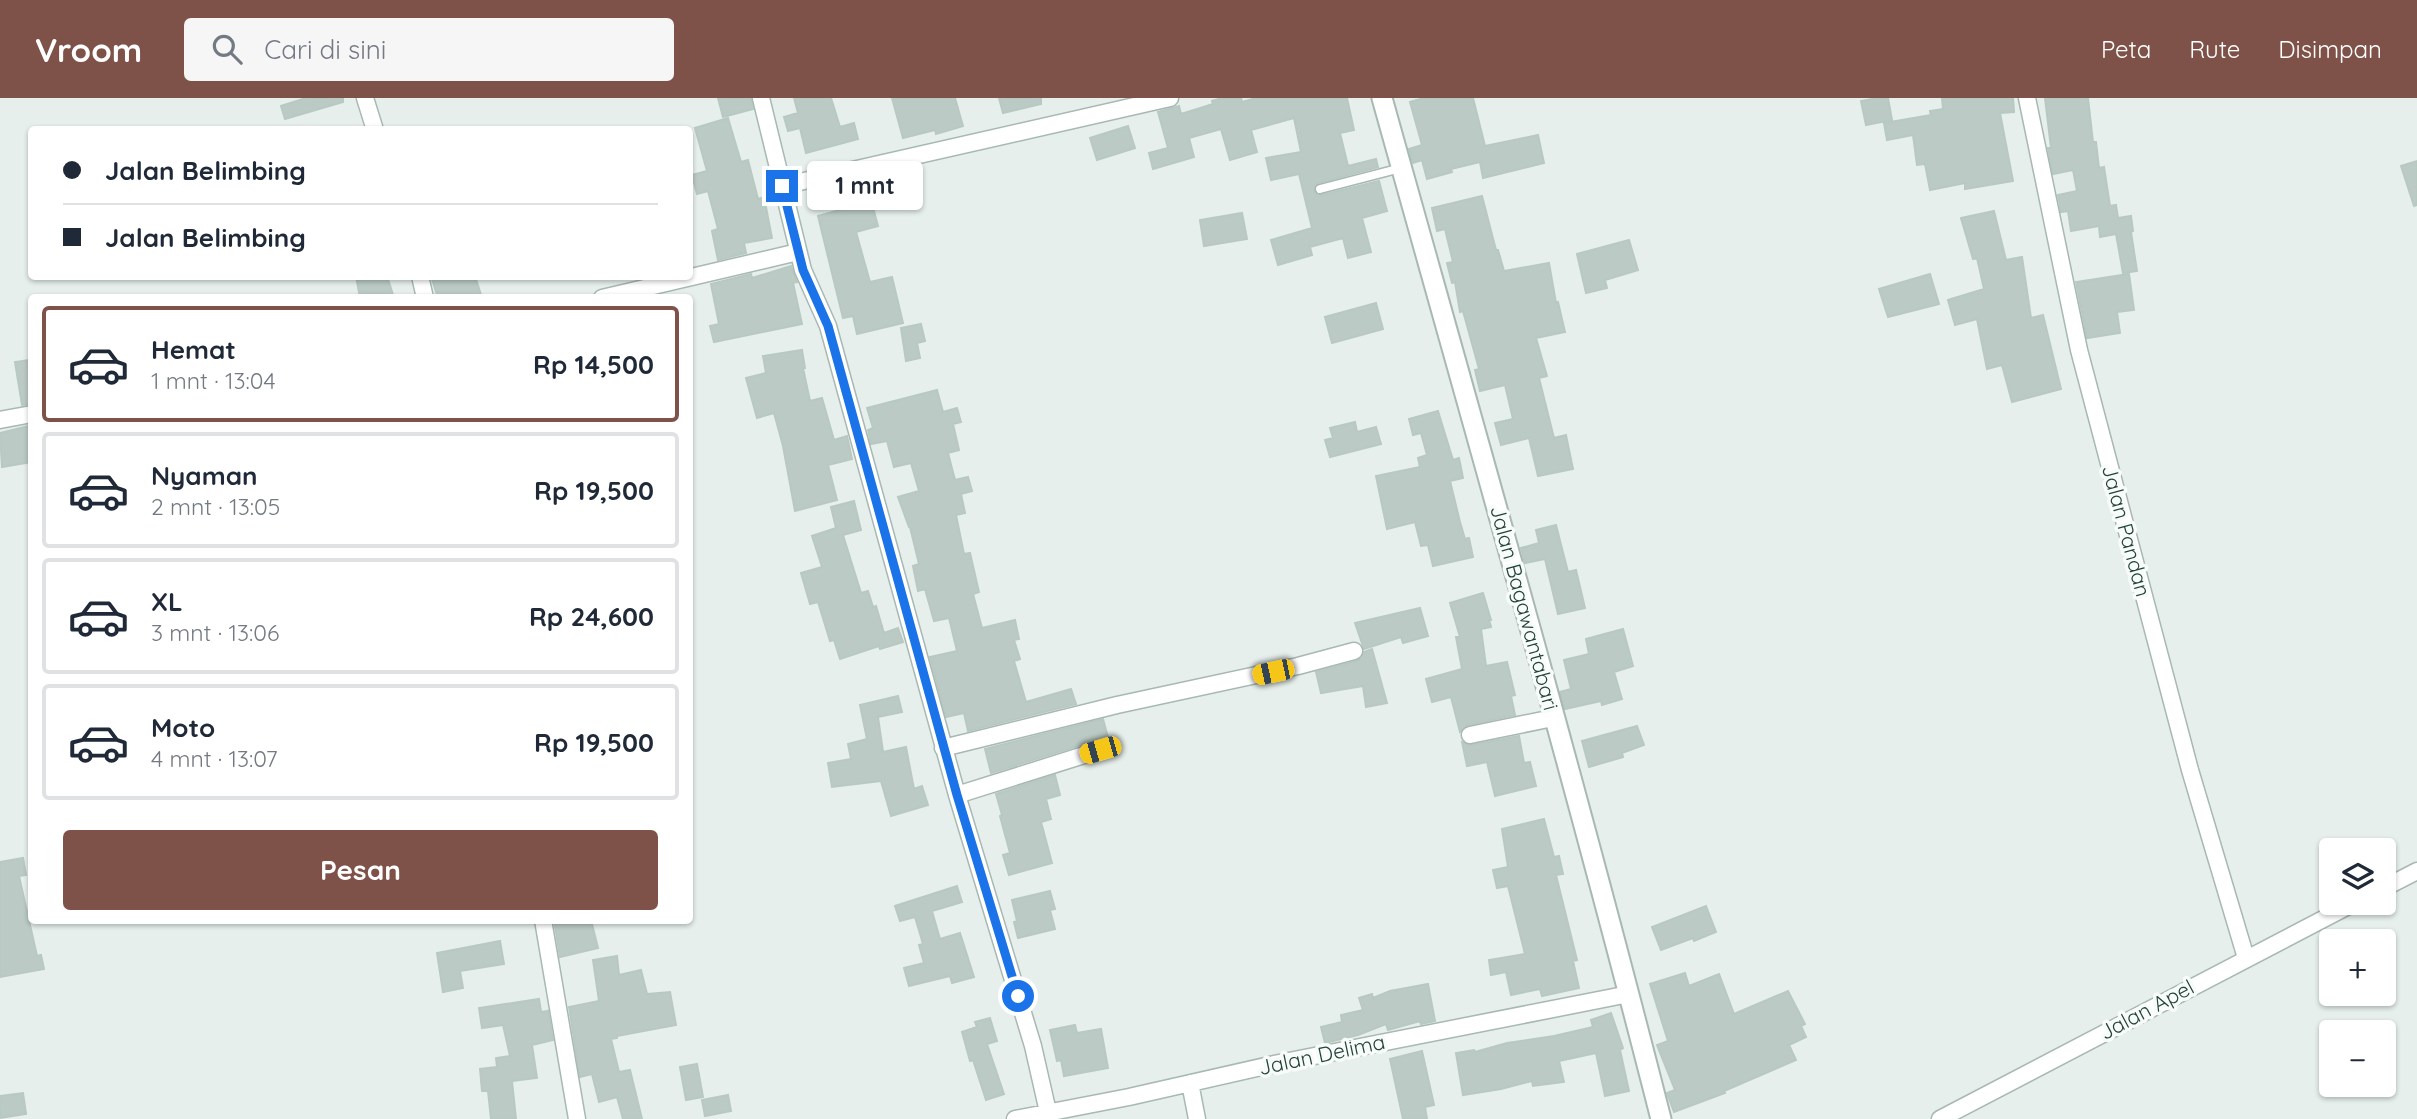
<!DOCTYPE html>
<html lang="id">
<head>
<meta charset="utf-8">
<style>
	:root { --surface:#fff; --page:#f6f6f7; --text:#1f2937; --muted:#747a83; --line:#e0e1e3; --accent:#7f5249 }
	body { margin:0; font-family:Quicksand,sans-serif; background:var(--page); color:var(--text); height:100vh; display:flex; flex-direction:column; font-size:26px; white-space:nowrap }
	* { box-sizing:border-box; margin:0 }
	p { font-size:23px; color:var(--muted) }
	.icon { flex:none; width:38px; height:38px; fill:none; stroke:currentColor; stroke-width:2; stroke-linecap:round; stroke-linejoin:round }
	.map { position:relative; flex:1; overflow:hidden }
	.drawer { position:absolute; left:28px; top:196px; width:665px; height:630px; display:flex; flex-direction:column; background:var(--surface); border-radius:7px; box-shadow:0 2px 5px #0004 }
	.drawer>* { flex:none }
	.hud { position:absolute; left:28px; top:28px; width:665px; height:154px; border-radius:7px; box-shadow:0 2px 5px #0004; display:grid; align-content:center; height:154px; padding:0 35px; background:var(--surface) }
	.tools { position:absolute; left:2319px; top:740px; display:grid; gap:14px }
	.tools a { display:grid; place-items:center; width:77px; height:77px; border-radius:7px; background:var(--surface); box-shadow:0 2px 5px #0004; font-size:35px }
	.end { position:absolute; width:32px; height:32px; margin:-16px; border:9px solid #1a73e8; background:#fff; box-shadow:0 0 0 4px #fff }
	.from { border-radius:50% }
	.bubble { position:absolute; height:49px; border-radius:7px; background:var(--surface); box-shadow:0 2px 5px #0004; font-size:23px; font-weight:700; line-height:49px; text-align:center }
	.car { position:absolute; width:21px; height:42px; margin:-21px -10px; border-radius:9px; box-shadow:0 0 5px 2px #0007; background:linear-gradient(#f5c518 24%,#345 0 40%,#f5c518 0 76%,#345 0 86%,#f5c518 0) }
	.hud b { display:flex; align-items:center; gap:24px; height:66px; font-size:26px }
	.hud b+b { border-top:2px solid var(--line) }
	.hud i { width:18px; height:18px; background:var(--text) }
	ul { padding:12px 0 0; list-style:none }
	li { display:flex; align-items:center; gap:21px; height:116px; margin:0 14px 10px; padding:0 21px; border:4px solid var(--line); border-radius:7px }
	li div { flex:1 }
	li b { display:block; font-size:26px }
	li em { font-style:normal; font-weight:700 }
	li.active { border-color:var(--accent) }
	li>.icon { width:63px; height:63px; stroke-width:1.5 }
	.primary-button { display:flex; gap:14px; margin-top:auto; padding:14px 35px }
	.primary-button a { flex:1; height:80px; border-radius:7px; background:var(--accent); color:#fff; font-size:28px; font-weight:700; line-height:80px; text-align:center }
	header { display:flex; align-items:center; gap:42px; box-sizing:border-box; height:98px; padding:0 35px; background:var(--accent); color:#fff }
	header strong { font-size:33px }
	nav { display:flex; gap:38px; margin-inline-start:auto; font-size:24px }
	.search { width:490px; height:63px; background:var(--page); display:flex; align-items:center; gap:18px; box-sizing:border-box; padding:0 24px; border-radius:7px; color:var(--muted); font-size:26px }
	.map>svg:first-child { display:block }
	.building { fill:#bbcac4; stroke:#b8c9c2; stroke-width:2 }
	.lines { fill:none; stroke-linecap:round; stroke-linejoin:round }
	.service-casing { stroke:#a8b8b2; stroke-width:11 }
	.minor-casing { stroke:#a8b8b2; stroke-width:19 }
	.tertiary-casing { stroke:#a8b8b2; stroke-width:23 }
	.service { stroke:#fff; stroke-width:8 }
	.minor { stroke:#fff; stroke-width:16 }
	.tertiary { stroke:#fff; stroke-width:19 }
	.route { stroke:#1a73e8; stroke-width:9 }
	.labels { text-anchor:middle; stroke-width:7; stroke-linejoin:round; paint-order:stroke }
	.street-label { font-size:21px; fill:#24423a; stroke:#f7fbf9 }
</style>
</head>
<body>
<header>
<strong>Vroom</strong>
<div class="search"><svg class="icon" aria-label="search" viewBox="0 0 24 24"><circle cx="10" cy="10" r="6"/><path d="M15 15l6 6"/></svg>Cari di sini</div>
<nav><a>Peta</a><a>Rute</a><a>Disimpan</a></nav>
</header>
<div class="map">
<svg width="2417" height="1021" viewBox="0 0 2417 1021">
	<rect width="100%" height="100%" fill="#e6efeb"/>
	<!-- building -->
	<path class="building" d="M 306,0 L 343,0 L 343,4 L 285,21 L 281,8 Z
		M 718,0 L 751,0 L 753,11 L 723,19 Z
		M 794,0 L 831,0 L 840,29 L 854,25 L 858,41 L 806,55 L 800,30 L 788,33 L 784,19 L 798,15 Z
		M 892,0 L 955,0 L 963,28 L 936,36 L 935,32 L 903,40 Z
		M 999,0 L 1041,0 L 1041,6 L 1003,15 Z
		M 1222,0 L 1241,0 L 1242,4 L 1256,0 L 1347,0 L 1354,32 L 1340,35 L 1348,68 L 1376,61 L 1378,69 L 1318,85 L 1314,92 L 1316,96 L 1322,97 L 1379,83 L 1387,113 L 1362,120 L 1371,154 L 1348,160 L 1343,140 L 1310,149 L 1312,157 L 1278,167 L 1271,142 L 1312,130 L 1299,76 L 1271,82 L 1266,60 L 1301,54 L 1294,20 L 1251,32 L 1257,54 L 1230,62 L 1221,31 L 1189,40 L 1194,59 L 1153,71 L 1149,55 L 1168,50 L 1158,14 L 1179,8 L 1181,16 L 1213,6 L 1212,3 Z
		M 1424,0 L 1473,0 L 1485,48 L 1538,37 L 1544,65 L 1483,80 L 1480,64 L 1451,71 L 1452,74 L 1427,81 L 1422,62 L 1413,65 L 1409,51 L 1422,47 L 1410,4 Z
		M 1878,0 L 1888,0 L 1892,22 L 1866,27 L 1861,3 Z
		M 1942,0 L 2013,0 L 2014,14 L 2000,15 L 2013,83 L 1965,91 L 1965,85 L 1930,92 L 1925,66 L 1917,67 L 1913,37 L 1887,42 L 1884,25 L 1931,17 L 1930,13 L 1943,11 Z
		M 2045,0 L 2088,0 L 2093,44 L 2096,44 L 2099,70 L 2104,69 L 2110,108 L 2116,107 L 2118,120 L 2131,118 L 2133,133 L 2131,134 L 2137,173 L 2123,175 L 2116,136 L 2100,139 L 2099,128 L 2071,133 L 2068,113 L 2061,114 L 2058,97 L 2077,93 L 2073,72 L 2053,76 L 2048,50 L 2051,50 Z
		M 728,20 L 741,64 L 748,62 L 758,101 L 764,99 L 772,140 L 744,145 L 746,155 L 718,162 L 712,133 L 718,131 L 708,93 L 697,96 L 692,77 L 707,73 L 695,30 Z
		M 1128,28 L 1135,50 L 1097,62 L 1090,40 Z
		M 2417,63 L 2417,107 L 2414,108 L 2401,68 Z
		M 868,91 L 878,128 L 856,134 L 870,184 L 892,179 L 903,225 L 857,236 L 853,218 L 843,220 L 818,118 L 854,108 L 851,96 Z
		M 1482,98 L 1496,152 L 1498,152 L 1504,173 L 1549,165 L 1556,205 L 1558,204 L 1565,234 L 1536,240 L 1547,278 L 1539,280 L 1554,340 L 1566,337 L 1573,371 L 1538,378 L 1529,340 L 1501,347 L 1495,325 L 1513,321 L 1505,287 L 1480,293 L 1475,272 L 1479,271 L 1463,213 L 1460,214 L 1455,184 L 1452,185 L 1447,165 L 1453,164 L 1445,131 L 1437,133 L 1432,110 Z
		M 1994,113 L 2006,162 L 2022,159 L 2031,220 L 2043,217 L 2061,291 L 2012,304 L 2002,267 L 1987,271 L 1977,221 L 1955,227 L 1948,202 L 1984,191 L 1977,160 L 1973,161 L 1961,120 Z
		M 1242,115 L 1247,141 L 1204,148 L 1200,122 Z
		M 1629,142 L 1638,172 L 1605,182 L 1607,190 L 1586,195 L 1577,156 Z
		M 791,168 L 797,184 L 793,185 L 802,226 L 714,244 L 710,228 L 719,226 L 711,186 L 751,176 L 752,180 Z
		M 1930,176 L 1939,206 L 1888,219 L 1879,191 Z
		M 2129,176 L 2134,212 L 2117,214 L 2120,235 L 2087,240 L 2076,184 Z
		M 356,178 L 387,178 L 394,200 L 360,200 Z
		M 431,178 L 475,178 L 482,200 L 438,200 Z
		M 1376,205 L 1383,231 L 1332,245 L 1325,219 Z
		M 921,226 L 925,243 L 917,245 L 920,260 L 906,263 L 901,230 Z
		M 802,252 L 805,270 L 803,270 L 810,303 L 822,300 L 834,342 L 847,338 L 852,361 L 828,367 L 837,402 L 795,413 L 783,348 L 774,315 L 757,320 L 746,280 L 766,275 L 763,258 Z
		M 30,262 L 32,306 L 22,307 L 15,264 Z
		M 937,292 L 943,314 L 957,310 L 961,324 L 953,326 L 959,352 L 948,355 L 955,382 L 968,379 L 972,393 L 961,396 L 965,415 L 956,417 L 964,456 L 970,455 L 979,494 L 973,496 L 982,530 L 1015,522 L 1019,541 L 1014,542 L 1020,561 L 1014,563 L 1026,604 L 1071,591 L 1076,606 L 968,633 L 964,615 L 946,619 L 930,559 L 957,553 L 949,520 L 934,523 L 925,491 L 918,493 L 913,468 L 919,466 L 910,429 L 909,429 L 898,399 L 919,393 L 911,365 L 894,369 L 887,343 L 871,346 L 868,332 L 873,330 L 867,310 Z
		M 1438,313 L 1453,362 L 1459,360 L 1463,380 L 1450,383 L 1460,424 L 1465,441 L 1469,440 L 1473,459 L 1433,468 L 1428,447 L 1421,448 L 1415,424 L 1387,431 L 1376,378 L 1420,369 L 1418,360 L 1427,357 L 1421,335 L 1413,337 L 1409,321 Z
		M 1355,324 L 1357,334 L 1376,329 L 1381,346 L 1330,359 L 1325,342 L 1333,340 L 1330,330 Z
		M 32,327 L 32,364 L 2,369 L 0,335 Z
		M 854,403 L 861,432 L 843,437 L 861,495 L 868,493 L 873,509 L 876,508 L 884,535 L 898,530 L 903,544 L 880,551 L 879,548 L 840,561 L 834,542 L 830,543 L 818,504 L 810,506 L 801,475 L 822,469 L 812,438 L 836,430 L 831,409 Z
		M 1556,427 L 1568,474 L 1576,472 L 1585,510 L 1558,516 L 1545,461 L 1525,465 L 1521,450 L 1539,445 L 1536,432 Z
		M 1483,495 L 1491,522 L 1489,522 L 1491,529 L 1481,531 L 1486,568 L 1507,564 L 1515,597 L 1511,598 L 1515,617 L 1468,627 L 1460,634 L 1451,599 L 1432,604 L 1426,581 L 1462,571 L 1456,539 L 1460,539 L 1450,505 Z
		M 1420,510 L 1428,538 L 1403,545 L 1401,539 L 1364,551 L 1355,525 Z
		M 1623,531 L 1633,568 L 1614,574 L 1622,601 L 1602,607 L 1601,603 L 1565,611 L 1560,594 L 1571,591 L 1564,562 L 1589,556 L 1586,541 Z
		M 1372,551 L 1387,605 L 1366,609 L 1363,588 L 1321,595 L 1316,574 L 1357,563 L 1362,560 L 1364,554 Z
		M 898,598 L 902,614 L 878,619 L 883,654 L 906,649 L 914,691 L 922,688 L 928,707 L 891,718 L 881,683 L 832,689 L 828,665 L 851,661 L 848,646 L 867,641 L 860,607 Z
		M 1103,621 L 1109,643 L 1097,642 L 991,675 L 985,651 Z
		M 1637,628 L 1644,647 L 1622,655 L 1623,659 L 1589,669 L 1582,643 Z
		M 1519,638 L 1524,665 L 1530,664 L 1536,688 L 1495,698 L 1487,664 L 1467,668 L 1462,644 L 1472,647 Z
		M 1055,677 L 1060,697 L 1046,701 L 1051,721 L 1041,724 L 1052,765 L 1009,777 L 1003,757 L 1010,755 L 1000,718 L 1002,717 L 996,696 Z
		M 1544,721 L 1554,759 L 1559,758 L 1563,776 L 1556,777 L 1577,862 L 1573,863 L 1579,890 L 1542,898 L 1540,891 L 1511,897 L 1506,874 L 1491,877 L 1489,862 L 1525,856 L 1508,788 L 1497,790 L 1493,772 L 1508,769 L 1502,731 Z
		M 23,760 L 26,777 L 19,778 L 37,858 L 41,857 L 44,871 L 0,879 L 0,764 Z
		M 957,788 L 962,804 L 932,813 L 940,841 L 960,835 L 974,879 L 952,885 L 950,878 L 909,888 L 904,870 L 924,865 L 919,847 L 923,846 L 915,819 L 900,823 L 895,808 Z
		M 1050,793 L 1055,811 L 1050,812 L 1055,831 L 1018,840 L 1014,824 L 1017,823 L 1012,802 Z
		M 1706,808 L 1716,834 L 1694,843 L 1693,840 L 1661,852 L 1652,829 Z
		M 554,822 L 591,822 L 598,850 L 560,859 Z
		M 500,843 L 504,866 L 460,873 L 463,890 L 443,894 L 437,855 Z
		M 617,858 L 619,877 L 641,872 L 647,896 L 670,894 L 676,927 L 617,938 L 617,940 L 611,941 L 619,974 L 630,972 L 642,1021 L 623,1021 L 617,999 L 599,1004 L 592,976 L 580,979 L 569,909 L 599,903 L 593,862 Z
		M 1685,875 L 1689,888 L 1719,876 L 1734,916 L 1788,893 L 1805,926 L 1801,928 L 1806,939 L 1789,947 L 1796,962 L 1724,993 L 1725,995 L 1674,1014 L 1667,995 L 1675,992 L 1657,947 L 1668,943 L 1650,886 Z
		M 1428,886 L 1435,923 L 1421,926 L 1420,923 L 1388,932 L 1386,926 L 1358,937 L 1325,945 L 1321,929 L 1342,924 L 1341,917 L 1363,912 L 1359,900 L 1372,896 L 1373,900 L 1390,893 Z
		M 539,901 L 541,914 L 548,913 L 553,942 L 532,947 L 537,980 L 512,983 L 516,1021 L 491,1021 L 488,993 L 482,993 L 480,971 L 497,969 L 496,960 L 510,958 L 503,927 L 482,930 L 479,910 Z
		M 1611,915 L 1623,950 L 1620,952 L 1629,993 L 1605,998 L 1596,955 L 1559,963 L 1564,984 L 1533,988 L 1532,983 L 1501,991 L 1463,997 L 1456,955 L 1474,952 L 1475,954 L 1507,945 L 1554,938 L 1593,929 L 1591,922 Z
		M 990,920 L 997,943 L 987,946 L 1004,996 L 986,1002 L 973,962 L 970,963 L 962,934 L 977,929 L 975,924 Z
		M 1075,927 L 1077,935 L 1101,931 L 1108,970 L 1064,978 L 1061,962 L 1057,963 L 1050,932 Z
		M 1422,953 L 1434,1007 L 1425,1009 L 1427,1021 L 1403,1021 L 1390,961 Z
		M 697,966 L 703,999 L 686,1002 L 680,969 Z
		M 23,995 L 26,1016 L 0,1020 L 0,998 Z
		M 728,997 L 731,1013 L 705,1018 L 702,1002 Z"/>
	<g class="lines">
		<!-- service casing -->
		<g class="service-casing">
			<path id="service" d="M 1320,91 L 1401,70"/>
		</g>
		<!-- minor casing -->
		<g class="minor-casing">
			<path id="minor" d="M 365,0 L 375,32
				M 761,0 L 803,172 L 828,228 L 957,697 L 1033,948 L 1048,1014
				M 2027,0 L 2079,252 L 2190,672 L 2246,860
				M 782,88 L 1170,0
				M 420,178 L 425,200
				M 602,200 L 798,154
				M 0,322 L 32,316
				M 1470,637 L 1553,620
				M 943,650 L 1117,607 L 1298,568 L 1354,553
				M 957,697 L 1100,652
				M 2384,790 L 2417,773
				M 543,822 L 577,1021
				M 1190,985 L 1197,1021
				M 1015,1021 L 1129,999 L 1279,965 L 1629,896
				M 1940,1021 L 2354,805"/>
		</g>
		<!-- tertiary casing -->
		<g class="tertiary-casing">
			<path id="tertiary" d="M 1382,0 C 1477,340 1574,679 1661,1021"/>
		</g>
		<!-- service -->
		<use href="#service" class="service"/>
		<!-- minor -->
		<use href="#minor" class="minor"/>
		<!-- tertiary -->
		<use href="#tertiary" class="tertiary"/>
	</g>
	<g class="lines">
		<!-- route -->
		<path class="route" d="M 782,88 L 803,172 L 828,228 L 957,697 L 1018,898"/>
	</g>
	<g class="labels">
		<!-- street labels -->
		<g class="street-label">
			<text transform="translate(2126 433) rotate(75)" y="7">Jalan Pandan</text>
			<text transform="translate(1524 510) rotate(75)" y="7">Jalan Bagawantabari</text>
			<text transform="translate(2147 912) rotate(-28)" y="7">Jalan Apel</text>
			<text transform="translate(1322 957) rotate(-12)" y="7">Jalan Delima</text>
		</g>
	</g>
</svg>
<div class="tools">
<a><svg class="icon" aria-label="layers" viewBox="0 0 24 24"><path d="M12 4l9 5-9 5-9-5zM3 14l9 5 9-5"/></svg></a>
<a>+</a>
<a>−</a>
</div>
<i class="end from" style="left:1018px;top:898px"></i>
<i class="end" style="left:782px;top:88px"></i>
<div class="bubble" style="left:807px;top:63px;width:116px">1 mnt</div>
<i class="car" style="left:1273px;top:574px;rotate:258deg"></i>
<i class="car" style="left:1100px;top:652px;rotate:254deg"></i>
<div class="hud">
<b><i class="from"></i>Jalan Belimbing</b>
<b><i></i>Jalan Belimbing</b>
</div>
<section class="drawer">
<ul>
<li class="active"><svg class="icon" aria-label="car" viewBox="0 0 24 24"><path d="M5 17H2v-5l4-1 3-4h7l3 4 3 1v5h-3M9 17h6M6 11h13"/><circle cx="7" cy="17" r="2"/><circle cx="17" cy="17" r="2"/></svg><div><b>Hemat</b><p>1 mnt · 13:04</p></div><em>Rp 14,500</em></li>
<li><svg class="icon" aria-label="car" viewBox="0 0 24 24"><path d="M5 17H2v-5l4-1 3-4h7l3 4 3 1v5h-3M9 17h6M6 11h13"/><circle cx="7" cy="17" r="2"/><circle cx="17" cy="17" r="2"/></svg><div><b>Nyaman</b><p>2 mnt · 13:05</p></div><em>Rp 19,500</em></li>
<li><svg class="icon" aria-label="car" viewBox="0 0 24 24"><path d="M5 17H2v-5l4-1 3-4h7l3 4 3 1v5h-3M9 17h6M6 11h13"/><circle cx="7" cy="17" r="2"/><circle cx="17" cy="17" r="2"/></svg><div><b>XL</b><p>3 mnt · 13:06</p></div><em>Rp 24,600</em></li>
<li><svg class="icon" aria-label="car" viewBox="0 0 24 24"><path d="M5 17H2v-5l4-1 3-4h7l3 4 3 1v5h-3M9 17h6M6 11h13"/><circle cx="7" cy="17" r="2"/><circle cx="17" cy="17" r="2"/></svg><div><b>Moto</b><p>4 mnt · 13:07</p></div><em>Rp 19,500</em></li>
</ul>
<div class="primary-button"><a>Pesan</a></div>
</section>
</div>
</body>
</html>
